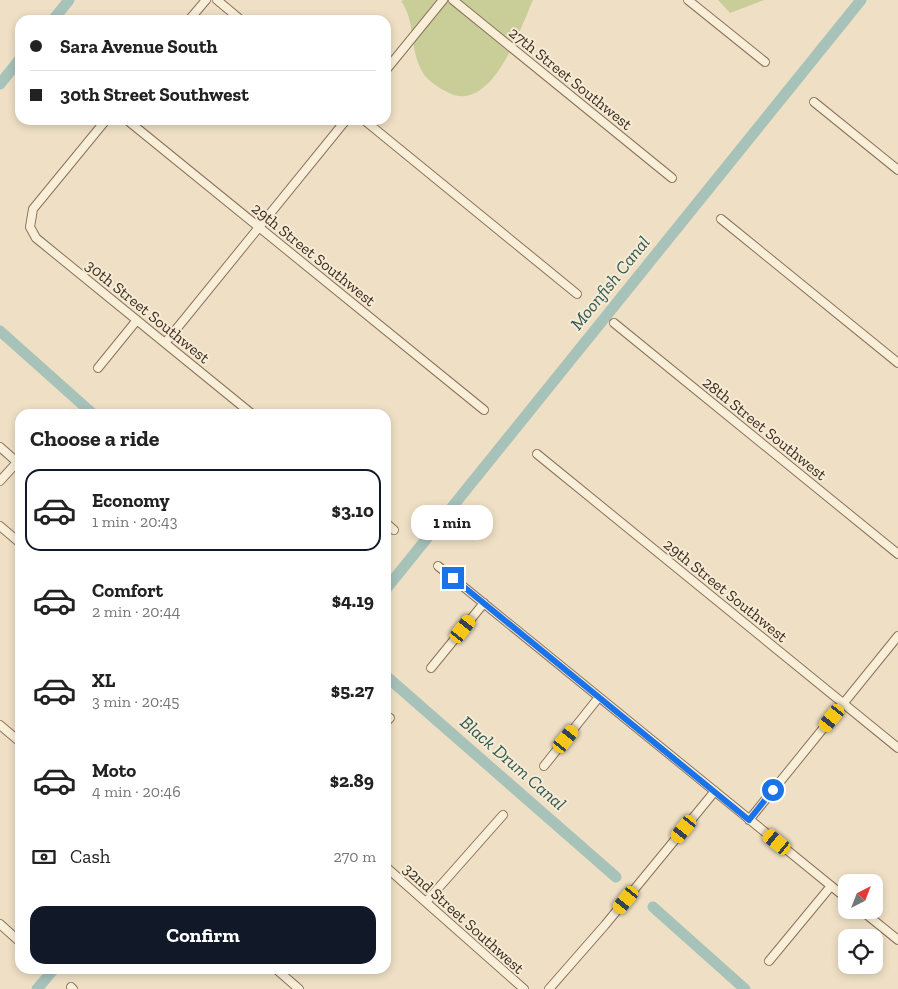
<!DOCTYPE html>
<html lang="en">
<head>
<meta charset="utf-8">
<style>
	:root { --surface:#fff; --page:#f2f2f2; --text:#222; --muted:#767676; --line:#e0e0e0; --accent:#111827 }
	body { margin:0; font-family:"Zilla Slab",serif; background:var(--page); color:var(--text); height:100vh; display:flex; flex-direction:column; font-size:19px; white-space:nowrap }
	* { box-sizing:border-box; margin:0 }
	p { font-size:16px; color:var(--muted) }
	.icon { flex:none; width:28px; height:28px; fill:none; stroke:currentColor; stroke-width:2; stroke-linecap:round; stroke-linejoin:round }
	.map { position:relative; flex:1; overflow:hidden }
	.panel { position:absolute; left:15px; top:409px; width:376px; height:565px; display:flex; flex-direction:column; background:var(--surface); border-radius:15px; box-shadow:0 2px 8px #0003 }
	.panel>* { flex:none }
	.banner { position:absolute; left:15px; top:15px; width:376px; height:110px; border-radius:15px; box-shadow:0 2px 8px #0003; display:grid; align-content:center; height:110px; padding:0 15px; background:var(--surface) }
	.needle { width:32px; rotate:42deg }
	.tools { position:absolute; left:838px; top:874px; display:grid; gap:10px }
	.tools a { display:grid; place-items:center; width:45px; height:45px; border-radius:10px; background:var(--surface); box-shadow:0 2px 8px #0003; font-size:25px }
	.end { position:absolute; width:22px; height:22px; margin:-11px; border:6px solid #1a73e8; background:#fff; box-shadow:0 0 0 2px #fff }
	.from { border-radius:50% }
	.bubble { position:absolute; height:35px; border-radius:15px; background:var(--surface); box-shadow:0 2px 8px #0003; font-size:16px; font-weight:700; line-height:35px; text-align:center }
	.car { position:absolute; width:15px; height:30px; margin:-15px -8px; border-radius:6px; box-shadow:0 0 4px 1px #0007; background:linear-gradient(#f5c518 24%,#345 0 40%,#f5c518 0 76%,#345 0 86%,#f5c518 0) }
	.banner b { display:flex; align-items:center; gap:18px; height:48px; font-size:19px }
	.banner b+b { border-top:1px solid var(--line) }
	.banner i { width:12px; height:12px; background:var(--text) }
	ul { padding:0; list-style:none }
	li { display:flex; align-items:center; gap:15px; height:82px; margin:0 10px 8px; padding:0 5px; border:2px solid transparent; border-radius:15px }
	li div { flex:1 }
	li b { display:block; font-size:19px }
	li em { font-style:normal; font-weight:700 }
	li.selected { border-color:var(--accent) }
	li>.icon { width:45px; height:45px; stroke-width:1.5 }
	h2 { padding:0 15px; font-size:22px; line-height:60px }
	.pay { display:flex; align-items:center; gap:12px; height:55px; padding:0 15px; font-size:19px }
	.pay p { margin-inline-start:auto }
	.primary-button { display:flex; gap:10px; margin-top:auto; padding:10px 15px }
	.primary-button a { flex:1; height:58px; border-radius:15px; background:var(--accent); color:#fff; font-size:20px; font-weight:700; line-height:58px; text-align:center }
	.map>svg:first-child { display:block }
	.green { fill:#c9cd98 }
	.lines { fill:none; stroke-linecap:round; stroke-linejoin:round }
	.canal { stroke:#a7c2b9; stroke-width:11 }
	.minor-casing { stroke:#8a725b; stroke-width:10 }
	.minor { stroke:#f9eed8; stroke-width:8 }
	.route { stroke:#1a73e8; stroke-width:6 }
	.labels { text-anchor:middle; stroke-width:4; stroke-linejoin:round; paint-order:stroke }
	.street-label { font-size:16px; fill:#3a2b1f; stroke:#f6ebd5 }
	.water-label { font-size:18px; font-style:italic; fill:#2e5955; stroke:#f6ebd5 }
</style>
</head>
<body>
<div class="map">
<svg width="898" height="989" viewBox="0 0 898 989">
	<rect width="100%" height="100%" fill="#efe0c5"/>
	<!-- green -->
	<path class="green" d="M 404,0 L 533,0 C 520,29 491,116 447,92 C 439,88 428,81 423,73 C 409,50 416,21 401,1 Z
		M 718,0 L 764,0 L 730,13 Z"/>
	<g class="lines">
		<!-- canal -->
		<path class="canal" d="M 53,20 L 69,0
			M 0,84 L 20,59
			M 0,331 L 93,414
			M 386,589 L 861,0
			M 386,676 L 616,877
			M 653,907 L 745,989
			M 37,989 L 54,969"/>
		<!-- minor casing -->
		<g class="minor-casing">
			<path id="minor" d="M 217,0 L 241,20
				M 453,0 L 672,178
				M 688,0 L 765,62
				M 189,20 L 206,0
				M 386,70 L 443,0
				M 814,102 L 898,170
				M 106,120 L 33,209 L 30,227 L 36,238 L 252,414
				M 127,120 L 484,410
				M 364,120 L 577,294
				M 721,219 L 898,363
				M 614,323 L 898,554
				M 165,343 L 346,120
				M 98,368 L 137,320
				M 0,447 L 17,462
				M 537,454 L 898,748
				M 0,481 L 20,459
				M 386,523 L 394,530
				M 0,526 L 20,543
				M 438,566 L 846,898
				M 431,668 L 484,603
				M 386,722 L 390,718
				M 0,725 L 20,742
				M 544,766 L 599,697
				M 749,820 L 898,636
				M 386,867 L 524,989
				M 426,902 L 503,815
				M 861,910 L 898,940
				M 0,924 L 20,942
				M 769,961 L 831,886
				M 276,969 L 299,989
				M 71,987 L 73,989
				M 549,989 L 605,925 L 715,791"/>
		</g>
		<!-- minor -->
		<use href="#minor" class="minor"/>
	</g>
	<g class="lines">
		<!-- route -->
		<path class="route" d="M 453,578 L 749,820 L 773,790"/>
	</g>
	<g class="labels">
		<!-- street labels -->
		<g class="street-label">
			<text transform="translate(571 78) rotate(39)" y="6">27th Street Southwest</text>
			<text transform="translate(314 254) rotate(39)" y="6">29th Street Southwest</text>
			<text transform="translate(148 311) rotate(39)" y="6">30th Street Southwest</text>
			<text transform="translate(765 428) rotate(39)" y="6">28th Street Southwest</text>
			<text transform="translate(726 590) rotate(39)" y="6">29th Street Southwest</text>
			<text transform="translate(464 918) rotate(42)" y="6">32nd Street Southwest</text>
		</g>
		<!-- water labels -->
		<g class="water-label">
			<text transform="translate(610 283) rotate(-51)" y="6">Moonfish Canal</text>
			<text transform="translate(513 763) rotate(41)" y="6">Black Drum Canal</text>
		</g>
	</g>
</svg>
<div class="tools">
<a><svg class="needle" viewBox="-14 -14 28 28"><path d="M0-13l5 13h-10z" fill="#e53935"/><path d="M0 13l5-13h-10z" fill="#767676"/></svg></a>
<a><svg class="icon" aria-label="locate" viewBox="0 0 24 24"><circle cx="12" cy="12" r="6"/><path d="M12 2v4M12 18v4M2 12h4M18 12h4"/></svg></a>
</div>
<i class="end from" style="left:773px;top:790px"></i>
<i class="end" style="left:453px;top:578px"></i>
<div class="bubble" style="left:411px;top:505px;width:82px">1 min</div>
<i class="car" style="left:463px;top:629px;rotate:38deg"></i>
<i class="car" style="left:832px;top:718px;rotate:219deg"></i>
<i class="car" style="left:566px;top:739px;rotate:39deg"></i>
<i class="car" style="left:684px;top:829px;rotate:219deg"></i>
<i class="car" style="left:777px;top:842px;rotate:309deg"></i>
<i class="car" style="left:626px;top:900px;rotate:219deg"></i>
<div class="banner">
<b><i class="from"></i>Sara Avenue South</b>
<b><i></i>30th Street Southwest</b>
</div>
<section class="panel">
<h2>Choose a ride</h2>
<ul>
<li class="selected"><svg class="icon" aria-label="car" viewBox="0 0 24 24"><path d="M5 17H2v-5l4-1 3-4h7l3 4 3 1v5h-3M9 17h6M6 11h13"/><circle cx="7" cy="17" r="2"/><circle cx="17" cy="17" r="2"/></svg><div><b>Economy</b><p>1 min · 20:43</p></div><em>$3.10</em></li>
<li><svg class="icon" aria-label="car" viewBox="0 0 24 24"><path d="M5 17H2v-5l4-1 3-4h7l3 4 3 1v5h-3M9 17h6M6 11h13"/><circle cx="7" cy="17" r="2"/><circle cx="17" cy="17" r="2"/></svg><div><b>Comfort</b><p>2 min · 20:44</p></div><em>$4.19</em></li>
<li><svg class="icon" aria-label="car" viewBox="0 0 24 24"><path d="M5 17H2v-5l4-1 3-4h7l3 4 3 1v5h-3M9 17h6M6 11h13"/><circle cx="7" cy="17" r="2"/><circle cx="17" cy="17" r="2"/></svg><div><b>XL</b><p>3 min · 20:45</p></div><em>$5.27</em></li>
<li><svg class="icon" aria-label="car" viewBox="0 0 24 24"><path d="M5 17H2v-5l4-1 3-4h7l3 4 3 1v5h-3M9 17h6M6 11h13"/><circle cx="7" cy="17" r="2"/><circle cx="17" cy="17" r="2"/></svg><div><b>Moto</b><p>4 min · 20:46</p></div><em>$2.89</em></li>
</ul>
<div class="pay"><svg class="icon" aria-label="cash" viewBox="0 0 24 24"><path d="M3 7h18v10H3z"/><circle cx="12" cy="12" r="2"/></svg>Cash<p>270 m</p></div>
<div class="primary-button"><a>Confirm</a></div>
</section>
</div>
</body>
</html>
